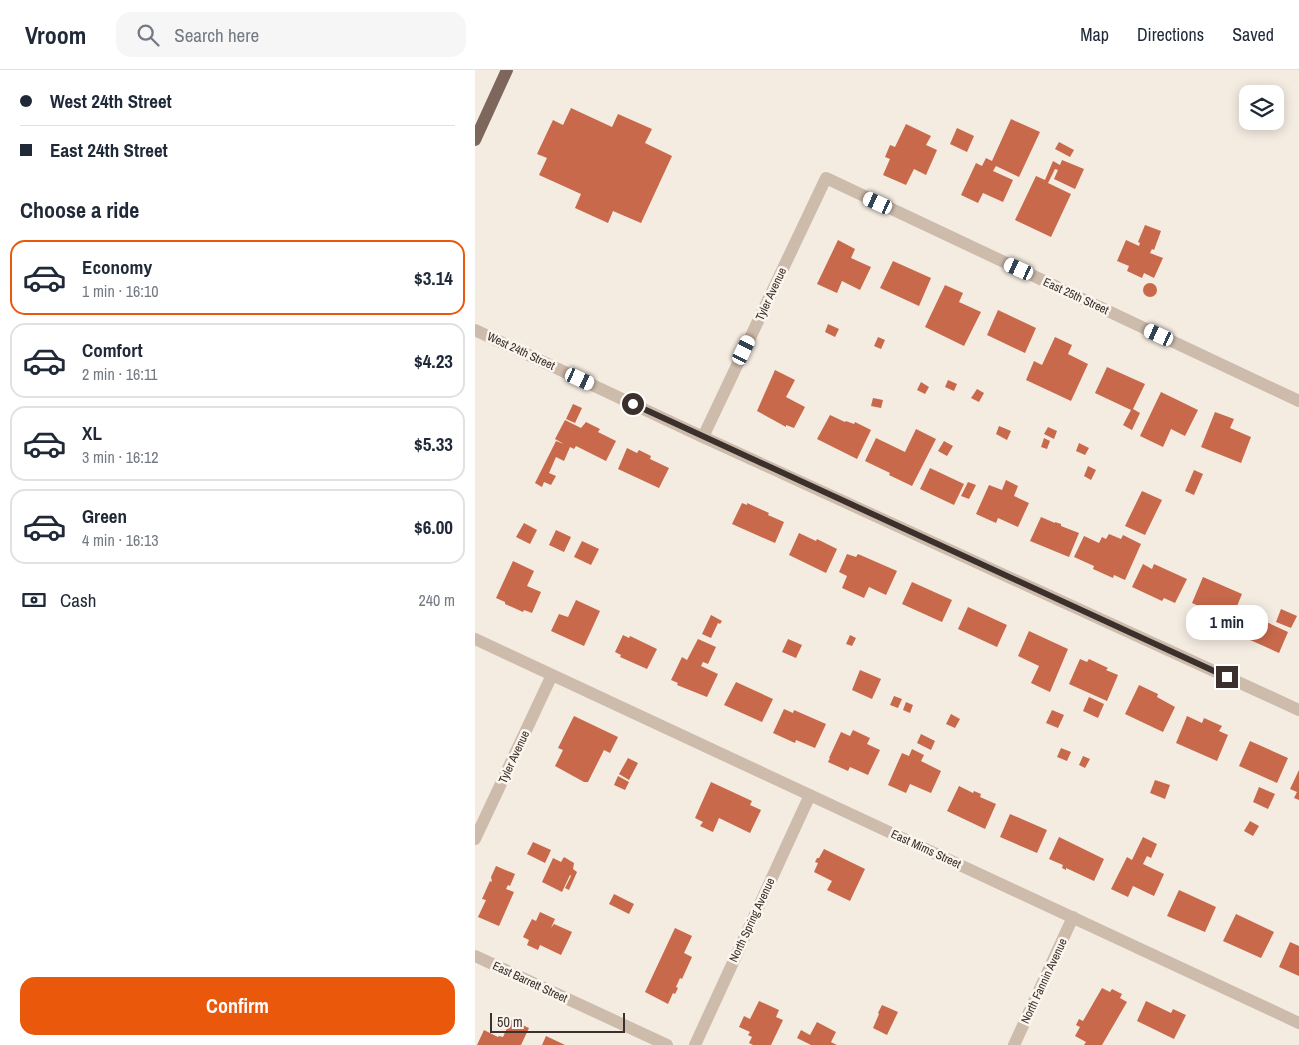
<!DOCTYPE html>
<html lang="en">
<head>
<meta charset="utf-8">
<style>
	:root { --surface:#fff; --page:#f6f6f7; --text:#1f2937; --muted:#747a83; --line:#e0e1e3; --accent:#ea580c }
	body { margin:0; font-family:"Archivo Narrow",sans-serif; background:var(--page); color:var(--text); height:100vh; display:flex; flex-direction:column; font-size:19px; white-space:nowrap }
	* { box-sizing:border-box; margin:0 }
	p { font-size:16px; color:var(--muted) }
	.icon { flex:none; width:28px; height:28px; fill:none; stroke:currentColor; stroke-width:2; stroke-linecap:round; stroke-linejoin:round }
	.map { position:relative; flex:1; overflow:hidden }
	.drawer { display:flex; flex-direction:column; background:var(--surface); width:475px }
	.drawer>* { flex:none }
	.top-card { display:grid; align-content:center; height:110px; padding:0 20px; background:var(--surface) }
	.controls { position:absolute; left:764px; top:15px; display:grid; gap:10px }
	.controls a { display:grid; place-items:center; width:45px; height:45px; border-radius:10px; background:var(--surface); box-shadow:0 2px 12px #0003; font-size:25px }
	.scale { position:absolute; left:15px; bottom:12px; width:135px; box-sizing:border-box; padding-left:5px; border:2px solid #3b302b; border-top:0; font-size:14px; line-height:18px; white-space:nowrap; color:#3b302b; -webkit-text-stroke:4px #fbf5ee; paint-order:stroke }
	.end { position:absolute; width:22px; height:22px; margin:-11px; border:6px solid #3b302b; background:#fff; box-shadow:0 0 0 2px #fff }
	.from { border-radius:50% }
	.bubble { position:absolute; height:35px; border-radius:15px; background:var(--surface); box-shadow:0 2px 12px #0003; font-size:16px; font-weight:800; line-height:35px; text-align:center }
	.car { position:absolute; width:15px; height:30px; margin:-15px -8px; border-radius:6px; box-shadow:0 0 4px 1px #0007; background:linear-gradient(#fff 24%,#345 0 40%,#fff 0 76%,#345 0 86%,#fff 0) }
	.top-card b { display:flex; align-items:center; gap:18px; height:48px; font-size:19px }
	.top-card b+b { border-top:1px solid var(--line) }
	.top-card i { width:12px; height:12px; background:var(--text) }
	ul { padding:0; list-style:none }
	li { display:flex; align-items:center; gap:15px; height:75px; margin:0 10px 8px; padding:0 10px; border:2px solid var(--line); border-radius:15px }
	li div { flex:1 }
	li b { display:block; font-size:19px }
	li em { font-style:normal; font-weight:800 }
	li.active { border-color:var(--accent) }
	li>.icon { width:45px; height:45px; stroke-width:1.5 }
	h2 { padding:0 20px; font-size:22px; line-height:60px }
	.pay { display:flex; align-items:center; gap:12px; height:55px; padding:0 20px; font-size:19px }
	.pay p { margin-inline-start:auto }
	.primary-button { display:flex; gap:10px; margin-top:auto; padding:10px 20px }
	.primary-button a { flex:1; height:58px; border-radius:15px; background:var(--accent); color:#fff; font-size:20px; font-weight:800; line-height:58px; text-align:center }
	header { display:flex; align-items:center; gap:30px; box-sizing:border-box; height:70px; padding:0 25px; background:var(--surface); border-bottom:1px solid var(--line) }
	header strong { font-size:24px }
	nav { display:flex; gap:28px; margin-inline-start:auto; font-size:18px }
	.search { width:350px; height:45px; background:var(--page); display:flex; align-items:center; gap:12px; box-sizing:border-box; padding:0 18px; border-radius:15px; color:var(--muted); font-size:19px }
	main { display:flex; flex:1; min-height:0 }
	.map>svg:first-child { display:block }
	.building { fill:#c8694b }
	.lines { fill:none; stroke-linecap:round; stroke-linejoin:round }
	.minor { stroke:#cdbbac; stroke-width:12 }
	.major { stroke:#7d675c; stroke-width:12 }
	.route { stroke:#3b302b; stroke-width:6 }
	.labels { text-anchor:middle; stroke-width:5; stroke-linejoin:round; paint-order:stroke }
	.street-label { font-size:12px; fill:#3b302b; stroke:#fbf5ee }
</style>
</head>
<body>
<header>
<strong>Vroom</strong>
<div class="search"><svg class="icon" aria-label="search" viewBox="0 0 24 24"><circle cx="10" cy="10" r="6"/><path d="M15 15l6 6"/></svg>Search here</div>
<nav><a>Map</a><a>Directions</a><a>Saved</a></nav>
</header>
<main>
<section class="drawer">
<div class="top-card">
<b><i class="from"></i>West 24th Street</b>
<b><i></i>East 24th Street</b>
</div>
<h2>Choose a ride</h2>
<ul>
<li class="active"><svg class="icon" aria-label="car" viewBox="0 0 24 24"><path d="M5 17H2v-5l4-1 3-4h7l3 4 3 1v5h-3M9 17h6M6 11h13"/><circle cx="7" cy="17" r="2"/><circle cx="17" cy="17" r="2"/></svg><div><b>Economy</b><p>1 min · 16:10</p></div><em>$3.14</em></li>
<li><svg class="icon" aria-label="car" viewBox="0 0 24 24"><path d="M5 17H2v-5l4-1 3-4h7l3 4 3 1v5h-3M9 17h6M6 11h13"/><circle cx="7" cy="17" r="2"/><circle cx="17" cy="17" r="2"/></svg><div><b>Comfort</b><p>2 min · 16:11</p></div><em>$4.23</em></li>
<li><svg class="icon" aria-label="car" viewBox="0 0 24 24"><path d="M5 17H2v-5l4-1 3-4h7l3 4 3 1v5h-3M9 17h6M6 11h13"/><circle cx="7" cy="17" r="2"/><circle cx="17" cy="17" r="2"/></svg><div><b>XL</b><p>3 min · 16:12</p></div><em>$5.33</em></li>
<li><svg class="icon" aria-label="car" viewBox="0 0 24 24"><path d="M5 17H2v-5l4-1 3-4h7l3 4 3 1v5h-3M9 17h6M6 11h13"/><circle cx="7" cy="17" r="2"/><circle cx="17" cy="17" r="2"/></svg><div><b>Green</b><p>4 min · 16:13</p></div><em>$6.00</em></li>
</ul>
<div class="pay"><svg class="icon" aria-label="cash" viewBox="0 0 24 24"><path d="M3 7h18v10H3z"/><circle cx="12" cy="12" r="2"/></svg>Cash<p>240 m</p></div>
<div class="primary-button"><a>Confirm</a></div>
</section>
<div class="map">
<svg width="824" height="975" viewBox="0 0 824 975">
	<rect width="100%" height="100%" fill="#f4ebe1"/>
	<!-- building -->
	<path class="building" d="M 96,38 L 137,57 L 143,44 L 177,59 L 170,73 L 197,86 L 166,153 L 138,141 L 133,153 L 100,138 L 106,124 L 64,105 L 72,88 L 62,84 L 78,50 L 88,55 Z
		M 536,49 L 565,62 L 544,107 L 521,96 L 518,101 L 538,110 L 528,132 L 508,123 L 503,133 L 486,125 L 501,93 L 507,96 L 511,88 L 517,91 Z
		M 431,54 L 456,66 L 451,75 L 462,80 L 451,105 L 439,99 L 431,115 L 408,105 L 415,89 L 410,87 L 415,75 L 420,77 Z
		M 482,58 L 499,66 L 492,82 L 475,74 Z
		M 584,72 L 599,80 L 595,87 L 580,79 Z
		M 587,90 L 609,99 L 600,119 L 579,109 L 583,100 L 580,99 L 573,113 L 596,124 L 576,167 L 540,150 L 561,106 L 570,110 L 578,91 L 585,95 Z
		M 670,155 L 686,161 L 679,180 L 677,179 L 675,183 L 688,188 L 679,208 L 669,203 L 667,208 L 652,201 L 654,196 L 642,191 L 651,170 L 664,176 L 665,173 L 663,172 Z
		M 363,170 L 380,179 L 376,188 L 396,197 L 385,220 L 367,211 L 362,223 L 342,214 Z
		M 418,191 L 456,208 L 444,236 L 405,218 Z
		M668 220a7 7 0 1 1 14 0a7 7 0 1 1-14 0Z
		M 470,215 L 488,223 L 484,232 L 506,242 L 489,276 L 450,257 Z
		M 523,240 L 561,258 L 550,283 L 512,265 Z
		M 353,254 L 364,259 L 360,267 L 350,262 Z
		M 403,267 L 410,270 L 406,279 L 399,276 Z
		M 580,267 L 597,275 L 593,284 L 613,294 L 596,331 L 551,310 L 559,291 L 567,295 Z
		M 632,297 L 670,314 L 658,339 L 665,343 L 657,360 L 648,355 L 656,340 L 620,323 Z
		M 300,300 L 320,310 L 311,327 L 330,337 L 319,358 L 311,355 L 311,357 L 282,341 Z
		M 473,310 L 482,314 L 479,321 L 470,317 Z
		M 446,312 L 454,317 L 450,324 L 442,320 Z
		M 502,319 L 509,323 L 504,332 L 496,328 Z
		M 686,322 L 723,340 L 710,366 L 696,359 L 688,377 L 665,366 Z
		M 398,328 L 408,330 L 406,338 L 396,336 Z
		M 98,334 L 107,338 L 100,353 L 91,349 Z
		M 740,342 L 759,349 L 755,358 L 776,367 L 766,393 L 726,377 Z
		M 355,345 L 370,352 L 371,351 L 379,354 L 380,352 L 396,360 L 382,389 L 342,369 Z
		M 90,350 L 106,358 L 111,352 L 125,359 L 123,362 L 141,371 L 131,391 L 101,376 L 99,379 L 95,377 L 89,391 L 81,387 L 74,403 L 81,406 L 76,415 L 69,412 L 67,417 L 60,413 L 81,371 L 89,374 L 80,369 Z
		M 524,356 L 536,361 L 532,370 L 521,364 Z
		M 573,357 L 582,361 L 579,369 L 569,364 Z
		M 441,359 L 461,369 L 437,416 L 414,405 L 415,403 L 390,391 L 401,368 L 430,382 Z
		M 569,368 L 575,371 L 572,379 L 566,377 Z
		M 469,371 L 478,376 L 472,386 L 463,381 Z
		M 604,373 L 614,378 L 610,385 L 601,381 Z
		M 152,378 L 162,383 L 164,380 L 176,386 L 175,389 L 194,398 L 184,418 L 143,399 Z
		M 613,396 L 621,400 L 616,410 L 609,406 Z
		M 455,398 L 489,414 L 479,435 L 445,419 Z
		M 719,400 L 728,404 L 719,425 L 710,421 Z
		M 531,410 L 543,416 L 539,426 L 554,433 L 543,457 L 523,448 L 521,453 L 501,444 L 514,415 L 527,420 Z
		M 493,412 L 501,415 L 494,429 L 486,426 Z
		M 667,421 L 687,430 L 670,465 L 650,456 Z
		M 267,433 L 272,435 L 272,433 L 294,443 L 293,445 L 309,452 L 300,473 L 257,454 Z
		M 566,447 L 580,453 L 580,452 L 586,454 L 586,456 L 604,463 L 594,487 L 555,471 Z
		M 49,453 L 62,460 L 55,474 L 41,467 Z
		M 81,460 L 96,467 L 89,482 L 74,475 Z
		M 324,463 L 341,471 L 342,469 L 362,479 L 351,503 L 314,485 Z
		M 634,464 L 646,469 L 648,465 L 666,474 L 650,510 L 639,505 L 638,508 L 618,499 L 619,496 L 599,487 L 609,466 L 624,473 L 627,467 L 631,469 Z
		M 107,471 L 124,479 L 116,495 L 99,487 Z
		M 372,484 L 381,487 L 383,484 L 422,501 L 411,525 L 394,517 L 389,528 L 367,518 L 372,506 L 364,502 Z
		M 38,491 L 59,501 L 52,516 L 66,522 L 57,543 L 49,540 L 48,542 L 30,534 L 30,532 L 21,528 Z
		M 668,494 L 677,499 L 679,494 L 712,509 L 700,533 L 689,528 L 687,531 L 657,517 Z
		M 728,507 L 767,524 L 752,560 L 733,552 L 737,542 L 717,533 Z
		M 437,512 L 477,530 L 467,552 L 427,534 Z
		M 101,530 L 125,541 L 109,576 L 76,561 L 84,544 L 93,547 Z
		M 493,537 L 532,555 L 522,577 L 483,559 Z
		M 806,539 L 822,546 L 816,558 L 801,552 Z
		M 774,544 L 813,562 L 804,583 L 764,565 Z
		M 236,545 L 247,551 L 245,554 L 243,553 L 236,568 L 227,564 Z
		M 554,561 L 593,579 L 575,622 L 556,613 L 564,596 L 543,586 Z
		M 148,565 L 154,568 L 155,566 L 182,579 L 172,599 L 145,587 L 146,585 L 140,582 Z
		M 375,565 L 381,568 L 377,576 L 371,574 Z
		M 223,569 L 241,577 L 233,594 L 228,592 L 226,596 L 243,604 L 232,627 L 202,615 L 203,613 L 196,610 L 207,587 L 212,590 Z
		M 313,569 L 327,575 L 321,588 L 307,582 Z
		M 605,589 L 612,592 L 614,589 L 633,598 L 631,600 L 643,605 L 632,631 L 594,614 Z
		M 385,600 L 406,609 L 397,629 L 377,620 Z
		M 261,612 L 298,629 L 287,652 L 249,635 Z
		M 664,615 L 683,624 L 682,627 L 700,637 L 688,662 L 650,644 Z
		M 419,626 L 427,629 L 423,638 L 415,635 Z
		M 614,627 L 629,634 L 623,648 L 608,641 Z
		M 431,632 L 438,635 L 435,643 L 428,640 Z
		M 309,639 L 318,643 L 319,640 L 351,654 L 340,678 L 321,670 L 320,673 L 298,663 Z
		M 577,640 L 589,645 L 583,658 L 571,653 Z
		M 476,644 L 485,649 L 480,658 L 471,654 Z
		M 99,646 L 143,667 L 135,683 L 129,680 L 113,712 L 109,712 L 80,696 L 88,680 L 83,678 Z
		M 712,646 L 727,653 L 729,648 L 747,656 L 744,661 L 753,665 L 742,691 L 701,673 Z
		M 378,660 L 395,668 L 392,674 L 405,680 L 393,705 L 375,697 L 373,701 L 353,692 L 355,688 L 354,688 L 366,662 L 375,666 Z
		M 446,664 L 460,671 L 456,680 L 442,673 Z
		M 775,671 L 813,688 L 802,713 L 764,696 Z
		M 586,678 L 596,682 L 592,691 L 582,687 Z
		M 437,679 L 449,685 L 446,691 L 466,701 L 456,723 L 435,714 L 431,723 L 413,715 L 427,683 L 434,686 Z
		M 608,686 L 615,689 L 610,698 L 604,695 Z
		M 153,688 L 163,693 L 154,710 L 144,704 Z
		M 824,700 L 824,730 L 819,728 L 822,722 L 815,719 Z
		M 143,706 L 154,712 L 150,720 L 139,715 Z
		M 680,710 L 695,715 L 690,729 L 675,723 Z
		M 236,712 L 277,731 L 275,735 L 286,740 L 275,763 L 244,748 L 238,762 L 225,756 L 228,752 L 220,748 Z
		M 484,716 L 498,723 L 499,721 L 506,724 L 505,727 L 521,734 L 510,759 L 472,741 Z
		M 784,717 L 800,724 L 793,739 L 778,732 Z
		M 535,744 L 572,760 L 562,783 L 525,767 Z
		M 775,751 L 784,756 L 778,766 L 769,761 Z
		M 584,767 L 629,789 L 619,811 L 591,798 L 591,800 L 587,798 L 588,795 L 574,789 Z
		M 668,767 L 682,774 L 676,788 L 672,786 L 668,794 L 689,804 L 679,826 L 658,816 L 653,827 L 636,819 L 652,787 L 657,790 Z
		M 58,772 L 76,780 L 70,793 L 52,784 Z
		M 349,779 L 390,799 L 375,831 L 352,820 L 357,811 L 339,802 L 343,793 L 340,792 L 342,788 L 344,788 Z
		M 89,787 L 99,793 L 98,799 L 102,802 L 94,820 L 90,818 L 96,806 L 95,805 L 87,822 L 67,812 L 78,788 L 86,792 Z
		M 21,796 L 40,804 L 35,816 L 33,815 L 31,819 L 39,822 L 24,856 L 3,847 L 11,830 L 7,829 L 15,811 L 17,812 L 16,807 Z
		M 704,820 L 741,837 L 730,862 L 692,846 Z
		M 139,824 L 159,834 L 154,844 L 134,834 Z
		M 65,842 L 80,849 L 76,858 L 79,854 L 97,862 L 86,885 L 65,875 L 63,880 L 52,875 L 54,870 L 48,867 L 57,849 L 61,851 Z
		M 761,844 L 799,862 L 786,888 L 748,871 Z
		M 200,858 L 217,866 L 209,883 L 217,887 L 207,909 L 205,908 L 201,917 L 203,918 L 200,924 L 198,923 L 193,934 L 170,922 Z
		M 815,872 L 824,876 L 824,906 L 804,897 Z
		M 627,918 L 635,922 L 637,919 L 647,924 L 645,928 L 652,932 L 627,975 L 609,975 L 611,972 L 600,966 L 605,957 L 601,955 L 604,949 L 608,951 Z
		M 284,931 L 304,940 L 301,947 L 308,950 L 296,975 L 278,975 L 274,973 L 277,967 L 273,965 L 275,962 L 264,957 L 269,946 L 275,949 Z
		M 671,931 L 696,943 L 698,939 L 711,945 L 699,969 L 662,951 Z
		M 407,935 L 423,942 L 412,965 L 398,958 L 404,944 L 403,943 Z
		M 34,949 L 54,958 L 46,975 L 2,975 L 9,960 L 23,967 L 24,966 L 28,967 L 33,956 L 31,955 Z
		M 342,952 L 361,962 L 356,972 L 362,975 L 336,975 L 322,968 L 326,960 L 335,965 Z
		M 71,966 L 90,975 L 67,975 Z"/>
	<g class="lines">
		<!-- minor -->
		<path class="minor" d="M 0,260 L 228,367 L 824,640
			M 228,367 L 351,108 L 824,331
			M 0,569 L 824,953
			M 0,769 L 77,605
			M 0,886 L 192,975
			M 220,975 L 335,725
			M 539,975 L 598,847"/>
		<!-- major -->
		<path class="major" d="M 0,70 L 32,0"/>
	</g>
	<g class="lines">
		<!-- route -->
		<path class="route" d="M 158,334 L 752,607"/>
	</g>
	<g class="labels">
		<!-- street labels -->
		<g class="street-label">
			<text transform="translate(296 224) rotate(-65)" y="4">Tyler Avenue</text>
			<text transform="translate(601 226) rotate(25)" y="4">East 25th Street</text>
			<text transform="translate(46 281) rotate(25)" y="4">West 24th Street</text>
			<text transform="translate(39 687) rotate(-65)" y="4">Tyler Avenue</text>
			<text transform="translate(451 779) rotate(25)" y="4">East Mims Street</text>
			<text transform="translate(277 850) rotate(-65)" y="4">North Spring Avenue</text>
			<text transform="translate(569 911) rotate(-65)" y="4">North Fannin Avenue</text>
			<text transform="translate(55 912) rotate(25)" y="4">East Barrett Street</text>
		</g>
	</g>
</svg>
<div class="controls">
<a><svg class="icon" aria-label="layers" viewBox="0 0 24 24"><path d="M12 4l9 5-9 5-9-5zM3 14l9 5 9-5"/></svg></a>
</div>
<div class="scale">50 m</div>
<i class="end from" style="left:158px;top:334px"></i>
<i class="end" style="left:752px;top:607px"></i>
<div class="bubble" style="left:711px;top:535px;width:82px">1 min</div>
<i class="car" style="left:403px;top:133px;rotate:295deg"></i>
<i class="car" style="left:544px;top:199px;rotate:295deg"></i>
<i class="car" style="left:684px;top:265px;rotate:295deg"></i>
<i class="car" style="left:269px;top:280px;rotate:26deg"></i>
<i class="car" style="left:105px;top:309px;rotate:115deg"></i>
</div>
</main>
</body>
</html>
